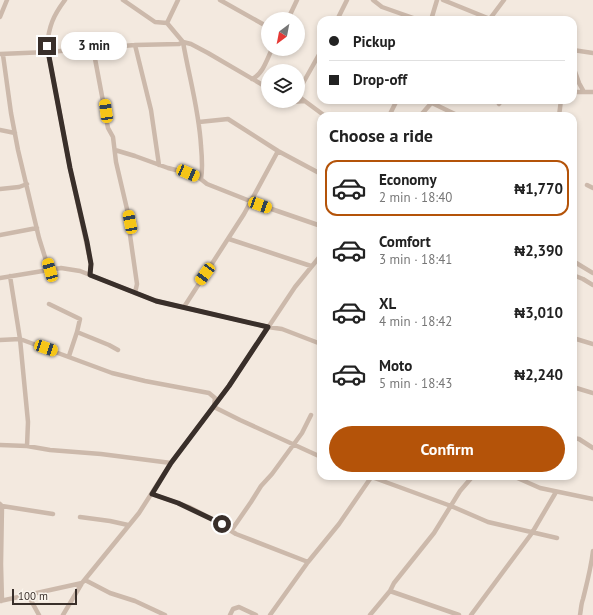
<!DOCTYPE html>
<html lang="en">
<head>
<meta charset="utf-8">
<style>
	:root { --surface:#fff; --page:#f6f6f6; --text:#222; --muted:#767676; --line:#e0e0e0; --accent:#b45309 }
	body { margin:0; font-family:"PT Sans",sans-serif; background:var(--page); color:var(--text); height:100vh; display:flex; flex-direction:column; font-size:15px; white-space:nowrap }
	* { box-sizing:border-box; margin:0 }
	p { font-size:13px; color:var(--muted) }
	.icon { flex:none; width:22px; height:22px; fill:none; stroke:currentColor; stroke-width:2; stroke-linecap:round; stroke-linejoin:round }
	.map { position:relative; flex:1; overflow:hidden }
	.panel { position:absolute; left:317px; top:112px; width:260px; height:368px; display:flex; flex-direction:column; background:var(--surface); border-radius:12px; box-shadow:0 2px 6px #0003 }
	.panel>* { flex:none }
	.hud { position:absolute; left:317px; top:16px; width:260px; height:88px; border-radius:12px; box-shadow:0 2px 6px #0003; display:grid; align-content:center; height:88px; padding:0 12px; background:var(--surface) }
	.needle { width:26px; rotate:212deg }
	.buttons { position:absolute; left:261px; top:12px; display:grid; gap:8px }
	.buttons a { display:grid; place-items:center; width:44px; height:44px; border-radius:50%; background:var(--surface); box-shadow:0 2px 6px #0003; font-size:20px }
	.scale { position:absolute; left:12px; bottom:10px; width:65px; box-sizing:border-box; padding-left:4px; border:2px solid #392f2a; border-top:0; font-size:11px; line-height:14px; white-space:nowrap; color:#392f2a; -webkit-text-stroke:3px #faf4ec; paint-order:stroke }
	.end { position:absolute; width:18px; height:18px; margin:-9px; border:5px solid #392f2a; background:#fff; box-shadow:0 0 0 2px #fff }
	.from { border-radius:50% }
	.bubble { position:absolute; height:28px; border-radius:14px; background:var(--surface); box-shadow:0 2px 6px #0003; font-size:13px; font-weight:600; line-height:28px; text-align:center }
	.car { position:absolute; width:12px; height:24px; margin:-12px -6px; border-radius:5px; box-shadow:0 0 3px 1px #0007; background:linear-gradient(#f5c518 24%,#345 0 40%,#f5c518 0 76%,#345 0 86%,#f5c518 0) }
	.hud b { display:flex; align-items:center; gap:14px; height:38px; font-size:15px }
	.hud b+b { border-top:1px solid var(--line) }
	.hud i { width:10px; height:10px; background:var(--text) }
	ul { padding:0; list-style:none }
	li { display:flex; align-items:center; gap:12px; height:56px; margin:0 8px 6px; padding:0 4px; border:2px solid transparent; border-radius:12px }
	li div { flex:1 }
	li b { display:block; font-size:15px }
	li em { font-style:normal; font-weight:600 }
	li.active { border-color:var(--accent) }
	li>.icon { width:36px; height:36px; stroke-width:1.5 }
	h2 { padding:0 12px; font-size:18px; line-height:48px }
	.primary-button { display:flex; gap:8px; margin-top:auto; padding:8px 12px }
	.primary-button a { flex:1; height:46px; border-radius:24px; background:var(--accent); color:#fff; font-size:16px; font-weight:600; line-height:46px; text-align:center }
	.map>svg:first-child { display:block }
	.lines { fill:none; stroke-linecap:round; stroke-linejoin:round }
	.minor { stroke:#ccb9ab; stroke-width:4.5 }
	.route { stroke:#392f2a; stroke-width:5 }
</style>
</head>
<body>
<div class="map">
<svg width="593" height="615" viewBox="0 0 593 615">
	<rect width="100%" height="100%" fill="#f3e9df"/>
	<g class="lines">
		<!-- minor -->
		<path class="minor" d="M 65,0 C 53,16 49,26 47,46 L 70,168 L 91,264 L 90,275
			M 123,0 L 155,22 L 167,23
			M 220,0 L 268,27
			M 373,0 L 382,7 L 419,20
			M 443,0 L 490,19
			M 0,17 L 7,0
			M 288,19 L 297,0
			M 337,20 L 347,0
			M 431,20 L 437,0
			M 489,20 L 504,0
			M 167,23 L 183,42 L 191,44 L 208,53 L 268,88
			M 167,23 L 178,0
			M 135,45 L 151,110 L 159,165
			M 93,48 L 108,128 L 113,137 L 116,162 L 130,222 L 130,235 L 137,284 L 135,293
			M 573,50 L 593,53
			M 0,54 L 48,52 L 135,45 L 179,44 L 183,42 C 189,77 199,110 201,146 C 202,157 203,168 201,179
			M 3,55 L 11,113 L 18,150 L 39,238 L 49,270
			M 573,66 L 579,83 L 584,92 L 593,92
			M 252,79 C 263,74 267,59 272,49
			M 298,92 L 321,51
			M 573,92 L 584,92
			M 298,96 L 325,116
			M 289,101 L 292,102 L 304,101
			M 432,103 L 459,116
			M 499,104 L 502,100
			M 389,116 L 397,100
			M 420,116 L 434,100
			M 559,116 L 561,100
			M 199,122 L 228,119 L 278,151 L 321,174
			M 0,130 L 15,133
			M 115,150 L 135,156 L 168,168 L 188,173 L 197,176 L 207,184 L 260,205 L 321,226
			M 587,185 L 593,188
			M 0,189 L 19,187 L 27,184
			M 0,235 L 37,228
			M 229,239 L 311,266
			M 573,261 L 593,273
			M 573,275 L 583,279 L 593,285
			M 10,276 L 20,339 L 28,422 L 27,446
			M 0,278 L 61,268 L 80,271 L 156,301 L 268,327 L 282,329 L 321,344
			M 49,304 L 80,319 L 77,332 L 69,356
			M 184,307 L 244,214 L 278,151
			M 77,332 L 109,345 L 118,350
			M 573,338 L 593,344
			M 0,340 L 20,339 L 112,373 L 145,381 L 209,393 L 215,398 L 214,407 L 240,420 L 321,457
			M 573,387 L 593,393
			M 573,438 L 579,439 L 593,448
			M 0,445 L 27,446 L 50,450 L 101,454 L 171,463
			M 369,476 L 451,506 L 488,522 L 557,538
			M 513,476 L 540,488 L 593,499
			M 152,494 L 189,507 L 212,519 L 236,534 L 308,562
			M 0,504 L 2,506 L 53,514
			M 2,506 L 1,564 L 2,601
			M 80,517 L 110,521 L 128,525
			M 231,531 L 251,502 L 261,486 L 272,474 L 302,433 L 311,415
			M 85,580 L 110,593 L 135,601 L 165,615
			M 390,591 L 459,615
			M 28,595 L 39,615
			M 0,601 L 82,583
			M 63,615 L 82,583 L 139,513 L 171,463 L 229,386 L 295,287 L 321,255
			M 230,615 L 233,609 L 239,607 L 256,615
			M 270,615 L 308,562 L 339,524 L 372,476
			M 370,615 L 390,591 L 394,583 L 434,533 L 460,491 L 473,476
			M 471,615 L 532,533 L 556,492
			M 580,615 C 581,610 581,604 583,599 C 587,583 591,568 593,551"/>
	</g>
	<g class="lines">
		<!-- route -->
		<path class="route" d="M 47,46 L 70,168 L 87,242 L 91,264 L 90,275 L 156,301 L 268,327 L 229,386 L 171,463 L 152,494 L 178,503 L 222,524"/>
	</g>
</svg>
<div class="buttons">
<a><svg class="needle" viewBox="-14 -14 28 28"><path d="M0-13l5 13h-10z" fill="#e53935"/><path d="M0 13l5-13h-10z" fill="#767676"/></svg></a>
<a><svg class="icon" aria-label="layers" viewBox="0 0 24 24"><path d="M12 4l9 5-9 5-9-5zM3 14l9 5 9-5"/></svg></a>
</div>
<div class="scale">100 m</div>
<i class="end from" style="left:222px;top:524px"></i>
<i class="end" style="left:47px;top:46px"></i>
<div class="bubble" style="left:61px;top:32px;width:66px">3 min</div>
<i class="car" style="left:106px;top:111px;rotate:352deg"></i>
<i class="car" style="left:188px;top:173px;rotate:113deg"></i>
<i class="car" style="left:260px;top:205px;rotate:110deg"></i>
<i class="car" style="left:130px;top:222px;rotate:349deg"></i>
<i class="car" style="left:50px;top:270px;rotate:344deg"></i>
<i class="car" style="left:205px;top:274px;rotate:216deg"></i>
<i class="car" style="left:46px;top:348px;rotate:109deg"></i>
<div class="hud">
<b><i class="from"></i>Pickup</b>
<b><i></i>Drop-off</b>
</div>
<section class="panel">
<h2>Choose a ride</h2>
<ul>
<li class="active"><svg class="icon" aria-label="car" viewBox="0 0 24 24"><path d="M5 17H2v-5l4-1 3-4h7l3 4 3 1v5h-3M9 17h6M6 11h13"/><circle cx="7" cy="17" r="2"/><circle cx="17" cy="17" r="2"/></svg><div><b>Economy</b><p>2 min · 18:40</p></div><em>₦1,770</em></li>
<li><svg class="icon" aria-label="car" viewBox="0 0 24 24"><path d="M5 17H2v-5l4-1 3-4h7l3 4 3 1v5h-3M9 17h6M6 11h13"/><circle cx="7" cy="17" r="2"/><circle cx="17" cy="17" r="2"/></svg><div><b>Comfort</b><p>3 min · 18:41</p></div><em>₦2,390</em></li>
<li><svg class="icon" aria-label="car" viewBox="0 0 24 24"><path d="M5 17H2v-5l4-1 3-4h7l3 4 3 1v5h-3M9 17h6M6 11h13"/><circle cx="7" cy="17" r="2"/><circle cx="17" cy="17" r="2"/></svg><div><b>XL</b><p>4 min · 18:42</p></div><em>₦3,010</em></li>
<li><svg class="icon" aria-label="car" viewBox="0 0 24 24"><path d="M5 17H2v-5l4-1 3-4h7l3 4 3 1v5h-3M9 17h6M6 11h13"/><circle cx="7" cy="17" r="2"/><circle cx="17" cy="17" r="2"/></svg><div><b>Moto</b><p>5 min · 18:43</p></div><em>₦2,240</em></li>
</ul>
<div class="primary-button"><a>Confirm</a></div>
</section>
</div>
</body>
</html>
